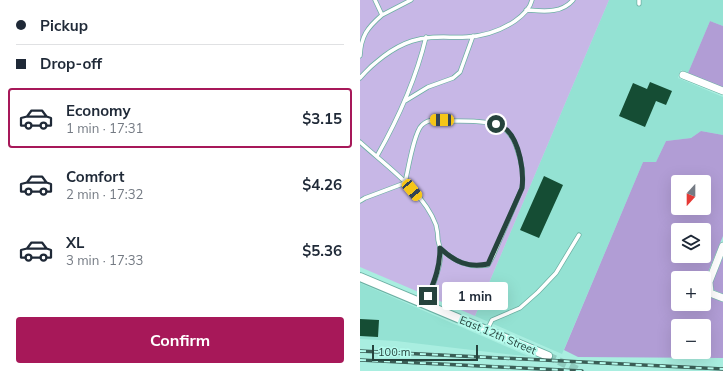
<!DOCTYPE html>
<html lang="en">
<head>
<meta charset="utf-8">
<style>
	:root { --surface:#fff; --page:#f2f2f3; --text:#1f2937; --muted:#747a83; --line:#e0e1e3; --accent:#a71859 }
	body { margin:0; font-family:Mulish,sans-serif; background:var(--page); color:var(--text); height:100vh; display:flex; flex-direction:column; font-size:15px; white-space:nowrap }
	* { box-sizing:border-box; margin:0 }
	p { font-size:13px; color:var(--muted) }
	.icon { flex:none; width:22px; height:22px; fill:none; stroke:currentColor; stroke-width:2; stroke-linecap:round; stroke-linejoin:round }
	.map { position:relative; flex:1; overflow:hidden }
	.drawer { display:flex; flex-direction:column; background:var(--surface); width:360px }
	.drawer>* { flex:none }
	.top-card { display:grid; align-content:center; height:88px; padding:0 16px; background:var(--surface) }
	.needle { width:26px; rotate:201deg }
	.fabs { position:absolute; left:311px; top:175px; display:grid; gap:8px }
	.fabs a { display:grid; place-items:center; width:40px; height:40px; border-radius:4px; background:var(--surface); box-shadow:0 4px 16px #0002; font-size:20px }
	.scale { position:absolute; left:12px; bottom:10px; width:106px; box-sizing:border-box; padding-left:4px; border:2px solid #26433d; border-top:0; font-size:11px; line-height:14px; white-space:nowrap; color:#26433d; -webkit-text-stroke:3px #b6fbed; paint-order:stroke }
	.end { position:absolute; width:18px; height:18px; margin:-9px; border:5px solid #26433d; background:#fff; box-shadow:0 0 0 2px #fff }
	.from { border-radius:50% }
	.bubble { position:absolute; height:28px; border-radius:4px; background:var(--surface); box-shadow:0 4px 16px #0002; font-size:13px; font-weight:700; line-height:28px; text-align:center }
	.car { position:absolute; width:12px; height:24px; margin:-12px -6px; border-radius:5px; box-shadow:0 0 3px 1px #0007; background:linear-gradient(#f5c518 24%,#345 0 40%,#f5c518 0 76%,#345 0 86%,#f5c518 0) }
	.top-card b { display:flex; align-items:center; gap:14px; height:38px; font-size:15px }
	.top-card b+b { border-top:1px solid var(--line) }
	.top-card i { width:10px; height:10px; background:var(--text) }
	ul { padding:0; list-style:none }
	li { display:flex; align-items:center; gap:12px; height:60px; margin:0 8px 6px; padding:0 8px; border:2px solid transparent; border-radius:4px }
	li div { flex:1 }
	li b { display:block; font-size:15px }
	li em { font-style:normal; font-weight:700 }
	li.current { border-color:var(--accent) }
	li>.icon { width:36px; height:36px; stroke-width:1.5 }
	.button { display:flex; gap:8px; margin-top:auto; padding:8px 16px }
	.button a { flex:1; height:46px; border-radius:4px; background:var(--accent); color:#fff; font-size:16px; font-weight:700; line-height:46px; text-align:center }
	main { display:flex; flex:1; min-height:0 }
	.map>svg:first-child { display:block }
	.built { fill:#94e2d3 }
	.green { fill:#c7b7e6 }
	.forest { fill:#b19dd5; fill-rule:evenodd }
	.building { fill:#154d34 }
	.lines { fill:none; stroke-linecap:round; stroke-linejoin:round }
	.tertiary-tunnel { stroke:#8fccbf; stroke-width:8; stroke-dasharray:8 4; stroke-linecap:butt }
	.service-casing { stroke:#6cb0a3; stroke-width:5 }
	.minor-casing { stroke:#6cb0a3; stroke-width:8 }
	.tertiary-casing { stroke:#6cb0a3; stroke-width:10 }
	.service { stroke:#fff; stroke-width:3.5 }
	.minor { stroke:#fff; stroke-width:7 }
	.tertiary { stroke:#fff; stroke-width:8 }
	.rail-casing { stroke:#3a5e56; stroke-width:3.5 }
	.rail { stroke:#b6fbed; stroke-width:2; stroke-dasharray:6; stroke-linecap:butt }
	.route { stroke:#26433d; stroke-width:5 }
	.labels { text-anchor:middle; stroke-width:4; stroke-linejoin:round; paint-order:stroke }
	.street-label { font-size:11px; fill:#26433d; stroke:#b6fbed }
</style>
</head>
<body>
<main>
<section class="drawer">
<div class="top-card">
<b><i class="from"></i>Pickup</b>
<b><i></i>Drop-off</b>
</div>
<ul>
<li class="current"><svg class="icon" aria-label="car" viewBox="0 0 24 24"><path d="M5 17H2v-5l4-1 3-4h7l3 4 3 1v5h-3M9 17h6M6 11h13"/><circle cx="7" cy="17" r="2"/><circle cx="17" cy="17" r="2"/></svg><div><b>Economy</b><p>1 min · 17:31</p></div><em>$3.15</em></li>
<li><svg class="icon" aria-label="car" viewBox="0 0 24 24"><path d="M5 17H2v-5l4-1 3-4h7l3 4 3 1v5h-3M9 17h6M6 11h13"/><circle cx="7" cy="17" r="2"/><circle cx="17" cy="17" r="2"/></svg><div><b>Comfort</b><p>2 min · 17:32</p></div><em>$4.26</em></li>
<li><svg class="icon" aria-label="car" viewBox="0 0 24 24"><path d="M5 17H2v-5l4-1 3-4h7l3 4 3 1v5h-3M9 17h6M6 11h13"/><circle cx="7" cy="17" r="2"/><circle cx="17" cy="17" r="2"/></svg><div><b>XL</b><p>3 min · 17:33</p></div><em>$5.36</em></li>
</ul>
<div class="button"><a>Confirm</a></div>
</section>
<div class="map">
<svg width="363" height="371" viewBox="0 0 363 371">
	<rect width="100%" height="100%" fill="#a9eee0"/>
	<!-- built -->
	<path class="built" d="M 249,0 L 363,0 L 363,26 L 350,21 L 328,73 L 321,70 L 318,78 L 363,97 L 363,135 L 341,131 L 331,138 L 306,141 L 296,162 L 283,162 L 202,354 L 115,316 Z
		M 0,283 L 168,356 L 155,355 L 36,341 L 0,339 Z"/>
	<!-- green -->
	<path class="green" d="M 0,0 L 249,0 L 115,316 L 0,267 Z"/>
	<!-- forest -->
	<path class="forest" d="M 350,21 L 363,26 L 363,88 L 328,73 Z
		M 341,131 L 363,135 L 363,236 L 344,282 L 344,278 L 318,278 L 318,304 L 344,304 L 344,286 C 345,297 353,298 363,302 L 363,358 L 218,357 L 204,350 L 283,162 L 296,162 L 306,141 L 331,138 ZM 318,182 L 344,182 L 344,208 L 318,208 ZM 318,230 L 344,230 L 344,256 L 318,256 ZM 318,326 L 344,326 L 344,352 L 318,352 Z
		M 363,257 L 363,294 L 354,290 L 352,283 Z"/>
	<!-- building -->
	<path class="building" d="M 290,82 L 312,91 L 306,105 L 296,101 L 285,127 L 259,116 L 273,83 L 287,89 Z
		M 184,176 L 203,185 L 179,238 L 160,230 Z
		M 137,291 L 146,296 L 141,305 L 132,300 Z
		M 0,319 L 19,320 L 18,337 L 0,336 Z"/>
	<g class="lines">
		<!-- tertiary-tunnel -->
		<path class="tertiary-tunnel" d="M 188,356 L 220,371"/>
		<!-- service casing -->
		<g class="service-casing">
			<path id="service" d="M 15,0 L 22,15 L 51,0
				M 279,4 L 279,0
				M 166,10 C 183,11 201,14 213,0
				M 0,56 C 1,36 7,28 22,15
				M 0,78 C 13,63 33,47 52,41 C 70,35 88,38 107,37 C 125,36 140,31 155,21 C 162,16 170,9 172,0
				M 45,101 L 68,87 L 93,78 L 100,72 L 113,36
				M 0,142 C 25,165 64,192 76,225 C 77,229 78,235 78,240 C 80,246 81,254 80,261 C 78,276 71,290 66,304
				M 17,156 C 38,119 56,79 66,37
				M 0,201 L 5,198 L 45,183 C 48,170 54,132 62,125 C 70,117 84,120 94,121 C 108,121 137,120 147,131 C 153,136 156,145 158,152 C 162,164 164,175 162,188 L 133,256 L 128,265 C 108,268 95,262 80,248
				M 127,330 L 132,320 L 160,308 L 178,292 L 196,273 L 219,235"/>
		</g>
		<!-- minor casing -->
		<g class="minor-casing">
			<path id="minor" d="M 323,75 L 363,91
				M 363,246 L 349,282 L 350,293 L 363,298"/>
		</g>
		<!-- tertiary casing -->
		<g class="tertiary-casing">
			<path id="tertiary" d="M 0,277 L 188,356"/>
		</g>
		<!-- service -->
		<use href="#service" class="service"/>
		<!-- minor -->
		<use href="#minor" class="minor"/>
		<!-- tertiary -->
		<use href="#tertiary" class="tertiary"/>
		<!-- rail casing -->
		<g class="rail-casing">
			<path id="rail" d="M 0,351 L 363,369
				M 0,360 L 222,371"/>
		</g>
		<!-- rail -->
		<use href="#rail" class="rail"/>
	</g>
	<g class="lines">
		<!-- route -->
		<path class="route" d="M 68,296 C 75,280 80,266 80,248 C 95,262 108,268 128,264 L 162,188 C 164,172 160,143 147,130 C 144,128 140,126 136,124"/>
	</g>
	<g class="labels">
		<!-- street labels -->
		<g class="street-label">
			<text transform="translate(138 335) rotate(23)" y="4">East 12th Street</text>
		</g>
	</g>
</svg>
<div class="fabs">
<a><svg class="needle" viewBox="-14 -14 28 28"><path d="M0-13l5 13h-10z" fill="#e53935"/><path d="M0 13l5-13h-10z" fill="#747a83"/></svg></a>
<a><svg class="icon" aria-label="layers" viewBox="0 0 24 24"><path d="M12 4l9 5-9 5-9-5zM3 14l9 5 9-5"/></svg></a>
<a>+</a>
<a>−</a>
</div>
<div class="scale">100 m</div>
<i class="end from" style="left:136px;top:124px"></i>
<i class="end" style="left:68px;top:296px"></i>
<div class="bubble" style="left:82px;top:282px;width:66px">1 min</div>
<i class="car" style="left:82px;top:120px;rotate:271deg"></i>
<i class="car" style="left:52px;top:190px;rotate:140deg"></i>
</div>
</main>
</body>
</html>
